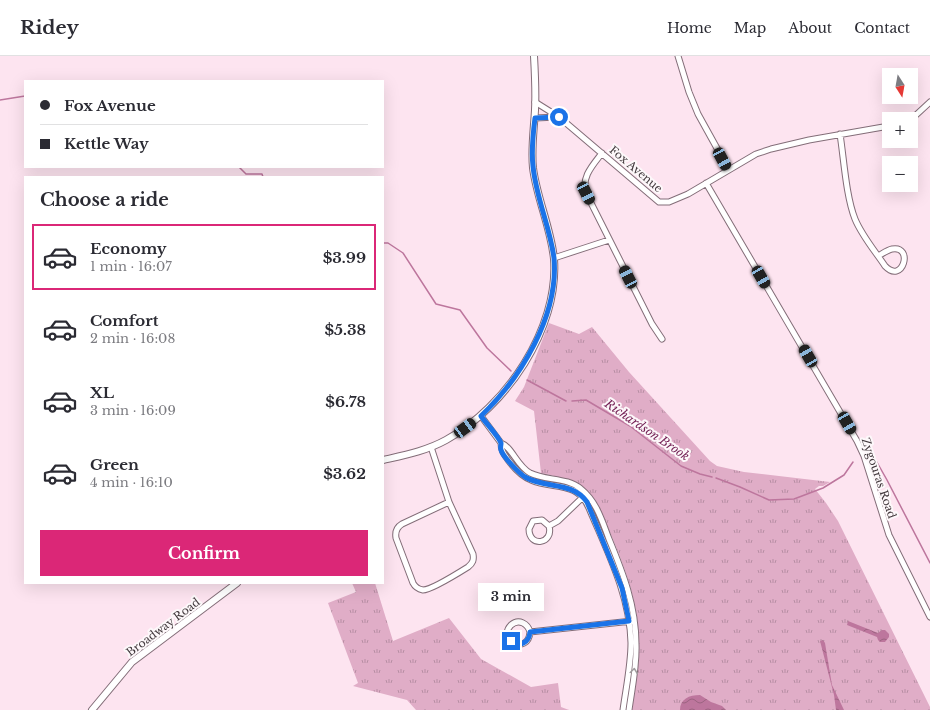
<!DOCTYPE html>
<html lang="en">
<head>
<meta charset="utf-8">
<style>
	:root { --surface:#fff; --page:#f2f2f3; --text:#2b2b33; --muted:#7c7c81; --line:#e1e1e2; --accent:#db2777 }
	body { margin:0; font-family:"Libre Baskerville",serif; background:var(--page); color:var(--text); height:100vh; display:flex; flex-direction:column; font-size:15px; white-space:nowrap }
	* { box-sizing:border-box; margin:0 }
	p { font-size:13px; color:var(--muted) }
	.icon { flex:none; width:22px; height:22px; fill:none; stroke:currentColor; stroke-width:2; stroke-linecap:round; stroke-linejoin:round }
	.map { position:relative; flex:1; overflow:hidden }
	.drawer { position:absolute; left:24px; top:120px; width:360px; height:408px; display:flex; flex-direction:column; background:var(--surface); border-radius:0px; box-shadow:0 4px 16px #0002 }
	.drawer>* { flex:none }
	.guide { position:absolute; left:24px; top:24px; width:360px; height:88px; border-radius:0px; box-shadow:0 4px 16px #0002; display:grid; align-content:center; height:88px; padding:0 16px; background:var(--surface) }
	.needle { width:26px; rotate:169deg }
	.fabs { position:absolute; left:882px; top:12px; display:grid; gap:8px }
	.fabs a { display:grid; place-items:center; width:36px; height:36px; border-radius:0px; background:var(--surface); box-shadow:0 4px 16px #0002; font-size:20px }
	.end { position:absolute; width:18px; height:18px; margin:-9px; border:5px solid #1a73e8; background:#fff; box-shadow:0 0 0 2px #fff }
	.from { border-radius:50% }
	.bubble { position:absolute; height:28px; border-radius:0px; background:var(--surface); box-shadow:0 4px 16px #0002; font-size:13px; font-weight:700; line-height:28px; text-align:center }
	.car { position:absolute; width:12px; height:24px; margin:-12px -6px; border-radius:5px; box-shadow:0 0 3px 1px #0007; background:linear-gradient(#222 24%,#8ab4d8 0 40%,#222 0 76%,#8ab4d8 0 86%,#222 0) }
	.guide b { display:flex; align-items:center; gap:14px; height:38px; font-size:15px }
	.guide b+b { border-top:1px solid var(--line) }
	.guide i { width:10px; height:10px; background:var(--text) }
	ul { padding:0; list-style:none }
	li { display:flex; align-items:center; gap:12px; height:66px; margin:0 8px 6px; padding:0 8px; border:2px solid transparent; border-radius:0px }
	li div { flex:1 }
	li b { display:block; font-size:15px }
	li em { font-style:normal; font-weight:700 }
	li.active { border-color:var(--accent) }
	li>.icon { width:36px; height:36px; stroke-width:1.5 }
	h2 { padding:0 16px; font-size:18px; line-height:48px }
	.primary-button { display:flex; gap:8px; margin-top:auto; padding:8px 16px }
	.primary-button a { flex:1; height:46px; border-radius:0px; background:var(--accent); color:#fff; font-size:16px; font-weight:700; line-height:46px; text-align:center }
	header { display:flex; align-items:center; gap:24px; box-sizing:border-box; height:56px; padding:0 20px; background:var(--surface); border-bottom:1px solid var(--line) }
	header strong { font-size:19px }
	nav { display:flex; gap:22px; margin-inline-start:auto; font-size:14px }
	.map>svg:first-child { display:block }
	.grass { fill:url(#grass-tufts) }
	.water { fill:url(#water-waves) }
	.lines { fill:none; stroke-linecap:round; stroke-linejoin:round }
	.stream { stroke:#bd769d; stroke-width:1.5 }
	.minor-casing { stroke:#836d78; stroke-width:7 }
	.major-casing { stroke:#836d78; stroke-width:8 }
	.minor { stroke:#fff; stroke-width:5 }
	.major { stroke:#fff; stroke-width:6 }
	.oneway { stroke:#a09c9e }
	.route { stroke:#1a73e8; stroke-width:5 }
	.labels { text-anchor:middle; stroke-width:4; stroke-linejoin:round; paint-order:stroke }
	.street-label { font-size:11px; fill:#42393d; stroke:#fdf8fa }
	.water-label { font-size:12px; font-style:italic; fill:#731f54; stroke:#fdf8fa }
</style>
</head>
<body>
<header>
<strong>Ridey</strong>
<nav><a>Home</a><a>Map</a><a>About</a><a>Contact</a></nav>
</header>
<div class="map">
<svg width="930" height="654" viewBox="0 0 930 654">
	<defs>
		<pattern id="grass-tufts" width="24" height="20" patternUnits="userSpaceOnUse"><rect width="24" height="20" fill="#e0adc7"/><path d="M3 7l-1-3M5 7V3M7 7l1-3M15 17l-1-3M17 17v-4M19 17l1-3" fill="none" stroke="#b78ea3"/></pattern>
		<pattern id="water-waves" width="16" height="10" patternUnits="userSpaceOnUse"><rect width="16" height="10" fill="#bd769d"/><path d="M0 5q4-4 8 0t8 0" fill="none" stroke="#9b6281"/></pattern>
	</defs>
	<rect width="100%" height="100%" fill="#fde4f0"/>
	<!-- grass -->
	<path class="grass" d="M 549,267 L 579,278 L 592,271 L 629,316 L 710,405 L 717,410 L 744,416 L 830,426 L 823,430 L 819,430 L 815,433 L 826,447 L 838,465 L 930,651 L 930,654 L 632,654 C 635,631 640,607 639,584 C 638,536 617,494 599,450 C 584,425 568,423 541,417 L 534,355 L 515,345 L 524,331 Z
		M 352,527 L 375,527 L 393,585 L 449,562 L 481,603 L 531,631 L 558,627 L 561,651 L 569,654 L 416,654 L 407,644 L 353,630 L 358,627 L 328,547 L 356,536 Z"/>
	<!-- water -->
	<path class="water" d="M 848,565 L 878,577 L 882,574 L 885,574 L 889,578 L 889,581 L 885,586 L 880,586 L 878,584 L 877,581 L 847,569 Z
		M 823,584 L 825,587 L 832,629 L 844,654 L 836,654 L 834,639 L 820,585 Z
		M 700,639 L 711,646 L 722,650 L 726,654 L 680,654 C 680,643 689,639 700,639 Z"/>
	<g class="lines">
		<!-- stream -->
		<path class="stream" d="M 0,44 L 25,40
			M 239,111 L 246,118 L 262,118 L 263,121
			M 383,187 L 388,187 L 403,197 L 436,248 L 460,254 L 487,292 L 511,315
			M 527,324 L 566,345
			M 572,345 L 586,344 L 630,370 L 681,410 L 700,418 L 712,421
			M 874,401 L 887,424 L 930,507
			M 716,422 L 740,431 L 769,444 L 794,443 L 823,432 L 844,419 L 853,406"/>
		<!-- minor casing -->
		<g class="minor-casing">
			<path id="minor" d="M 678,0 L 689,36 L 698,58 L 729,114
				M 535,46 L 559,61 L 659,146 L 669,146 L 688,138 L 756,98 L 771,93 L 809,84 L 889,70
				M 535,62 L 558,61
				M 908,63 L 916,59 L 930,46
				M 840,78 C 844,104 846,140 855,163 C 862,180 875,195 885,210 C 903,229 914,189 892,193 C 887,194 882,198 878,200
				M 602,97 C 593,109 581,121 586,137 L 652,268 L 662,283
				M 706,127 L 857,385 L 864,400 L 889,479 L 930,561
				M 554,202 L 609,184
				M 481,360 L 501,387 C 512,391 517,410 530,417 C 546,425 567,421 581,433 C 597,446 602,465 609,483 C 623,517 636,550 636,588 C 637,610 632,632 629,654
				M 501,387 C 501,395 504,398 508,404 C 514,412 521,420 531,424 C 553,434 577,424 589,452 C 607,495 630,539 631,587 C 631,609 626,632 623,654
				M 431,391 L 449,446 L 473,498 C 474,504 473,507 468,511 C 460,516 431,534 423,534 C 418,533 415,531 413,527 L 396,482 C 395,476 397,471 402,468 L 449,446
				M 549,470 L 542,464 L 533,465 L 529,473 C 529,492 554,488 549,470 L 558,465 L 584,440
				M 530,576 C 528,568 519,562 511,569 C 497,583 528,600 530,576 L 632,565"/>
		</g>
		<!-- major casing -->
		<g class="major-casing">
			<path id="major" d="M 383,404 C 405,399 426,395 446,384 C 506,351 559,273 554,203 C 551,172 537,143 533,112 C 531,93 534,73 535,54 C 536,36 535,18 534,0
				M 92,654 L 132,606 L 237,527"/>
		</g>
		<!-- minor -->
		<use href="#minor" class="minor"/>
		<!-- major -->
		<use href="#major" class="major"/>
	</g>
	<!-- one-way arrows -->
	<defs><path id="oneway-chevron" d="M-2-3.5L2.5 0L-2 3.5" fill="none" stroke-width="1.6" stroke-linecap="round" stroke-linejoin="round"/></defs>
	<use class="oneway" href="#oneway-chevron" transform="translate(634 615) rotate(-82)"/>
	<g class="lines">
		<!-- route -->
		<path class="route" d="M 511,585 C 520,591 529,587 530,576 L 629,565 L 622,532 L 587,446 C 572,425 545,433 525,421 C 519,417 503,401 501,394 C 500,391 501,390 501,387 C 499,381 485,366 481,360 C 521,322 559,259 554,202 C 550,171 536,142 533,110 C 531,94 533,78 535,62 L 559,61"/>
	</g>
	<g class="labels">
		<!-- street labels -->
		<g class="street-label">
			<text transform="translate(636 113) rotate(40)" y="4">Fox Avenue</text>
			<text transform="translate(879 422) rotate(71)" y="4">Zygouras Road</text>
			<text transform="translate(163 571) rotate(-37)" y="4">Broadway Road</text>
		</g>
		<!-- water labels -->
		<g class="water-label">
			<text transform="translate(647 374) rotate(34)" y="4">Richardson Brook</text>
		</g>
	</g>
</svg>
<div class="fabs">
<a><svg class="needle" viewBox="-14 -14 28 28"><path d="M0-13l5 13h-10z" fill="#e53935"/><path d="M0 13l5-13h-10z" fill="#7c7c81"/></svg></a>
<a>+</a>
<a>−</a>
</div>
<i class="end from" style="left:559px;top:61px"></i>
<i class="end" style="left:511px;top:585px"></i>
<div class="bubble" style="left:478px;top:527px;width:66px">3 min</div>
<i class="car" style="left:722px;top:103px;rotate:152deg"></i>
<i class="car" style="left:586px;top:137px;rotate:153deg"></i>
<i class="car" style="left:628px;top:221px;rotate:333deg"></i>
<i class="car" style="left:761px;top:221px;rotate:150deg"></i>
<i class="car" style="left:808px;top:300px;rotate:330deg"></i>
<i class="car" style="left:847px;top:367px;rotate:150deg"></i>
<i class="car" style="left:465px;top:372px;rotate:54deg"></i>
<div class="guide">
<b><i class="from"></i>Fox Avenue</b>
<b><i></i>Kettle Way</b>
</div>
<section class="drawer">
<h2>Choose a ride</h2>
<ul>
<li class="active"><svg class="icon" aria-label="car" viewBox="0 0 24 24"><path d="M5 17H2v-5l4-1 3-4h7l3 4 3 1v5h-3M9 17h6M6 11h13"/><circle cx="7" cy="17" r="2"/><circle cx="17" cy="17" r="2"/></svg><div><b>Economy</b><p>1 min · 16:07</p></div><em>$3.99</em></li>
<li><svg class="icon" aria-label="car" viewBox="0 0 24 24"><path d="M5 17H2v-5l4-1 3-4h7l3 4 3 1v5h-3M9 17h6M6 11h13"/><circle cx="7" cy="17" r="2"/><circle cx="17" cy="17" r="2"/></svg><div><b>Comfort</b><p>2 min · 16:08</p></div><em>$5.38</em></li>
<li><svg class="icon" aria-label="car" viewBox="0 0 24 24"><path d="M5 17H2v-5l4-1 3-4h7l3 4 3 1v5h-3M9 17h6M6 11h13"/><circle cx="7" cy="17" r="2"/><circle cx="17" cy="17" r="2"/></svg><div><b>XL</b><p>3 min · 16:09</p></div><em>$6.78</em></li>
<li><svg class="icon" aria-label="car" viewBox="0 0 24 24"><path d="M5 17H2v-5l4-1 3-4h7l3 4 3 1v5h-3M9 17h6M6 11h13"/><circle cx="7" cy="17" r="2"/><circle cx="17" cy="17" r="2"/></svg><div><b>Green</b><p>4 min · 16:10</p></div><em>$3.62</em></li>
</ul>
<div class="primary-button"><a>Confirm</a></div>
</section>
</div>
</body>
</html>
